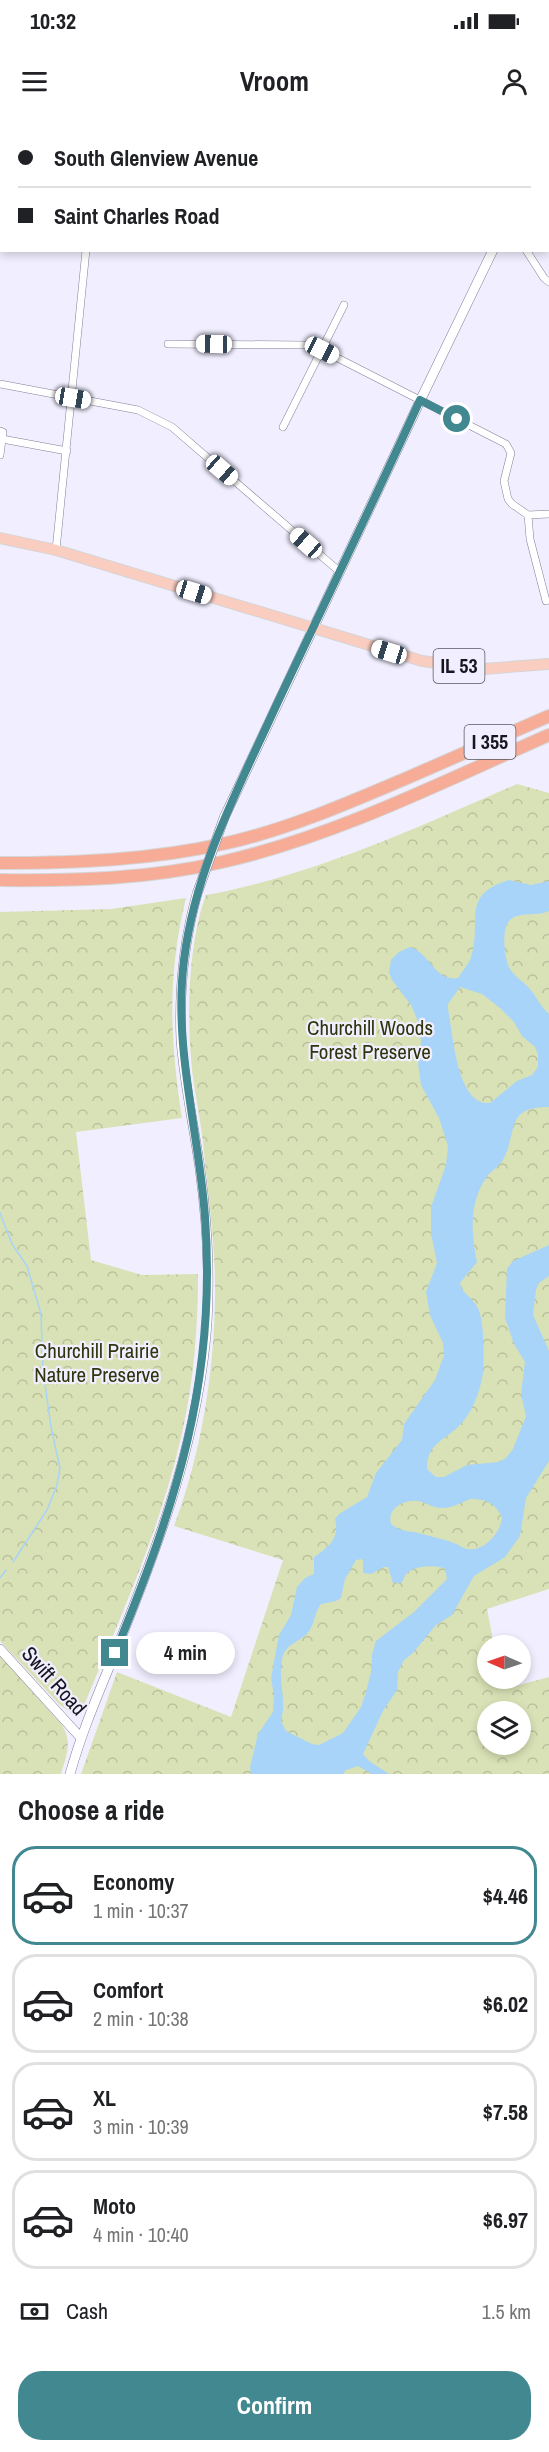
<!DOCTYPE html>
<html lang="en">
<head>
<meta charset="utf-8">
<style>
	:root { --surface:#fff; --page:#f6f6f6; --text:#202124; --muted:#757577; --line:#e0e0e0; --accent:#418891 }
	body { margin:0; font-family:"Archivo Narrow",sans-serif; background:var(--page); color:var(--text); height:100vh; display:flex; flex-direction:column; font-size:22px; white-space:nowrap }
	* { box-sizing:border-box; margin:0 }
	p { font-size:20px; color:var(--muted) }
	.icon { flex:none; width:33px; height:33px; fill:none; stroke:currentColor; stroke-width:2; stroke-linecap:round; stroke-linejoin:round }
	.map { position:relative; height:1654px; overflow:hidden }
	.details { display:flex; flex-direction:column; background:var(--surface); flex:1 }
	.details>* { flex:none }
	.hud { position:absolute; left:0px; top:0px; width:549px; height:132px; box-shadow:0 3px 9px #0003; display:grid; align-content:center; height:132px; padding:0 18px; background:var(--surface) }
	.needle { width:39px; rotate:272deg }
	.buttons { position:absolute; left:477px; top:1515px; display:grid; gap:12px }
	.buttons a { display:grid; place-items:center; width:54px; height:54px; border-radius:50%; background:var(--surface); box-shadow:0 3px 9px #0003; font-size:30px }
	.end { position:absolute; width:27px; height:27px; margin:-14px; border:8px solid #418891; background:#fff; box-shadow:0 0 0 3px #fff }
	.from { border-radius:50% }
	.bubble { position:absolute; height:42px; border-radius:21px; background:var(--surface); box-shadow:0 3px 9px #0003; font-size:20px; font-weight:700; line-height:42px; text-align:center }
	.car { position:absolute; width:18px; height:36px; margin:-18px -9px; border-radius:8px; box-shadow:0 0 4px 2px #0007; background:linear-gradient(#fff 24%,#345 0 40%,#fff 0 76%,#345 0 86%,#fff 0) }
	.hud b { display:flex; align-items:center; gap:21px; height:57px; font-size:22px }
	.hud b+b { border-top:2px solid var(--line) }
	.hud i { width:15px; height:15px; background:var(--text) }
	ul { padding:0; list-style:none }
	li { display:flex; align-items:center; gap:18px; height:99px; margin:0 12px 9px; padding:0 6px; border:3px solid var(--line); border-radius:24px }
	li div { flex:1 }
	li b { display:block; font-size:22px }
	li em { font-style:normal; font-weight:700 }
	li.selected { border-color:var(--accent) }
	li>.icon { width:54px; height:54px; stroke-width:1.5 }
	h2 { padding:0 18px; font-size:27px; line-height:72px }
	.pay { display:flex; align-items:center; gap:15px; height:66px; padding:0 18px; font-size:22px }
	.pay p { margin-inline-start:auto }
	.primary-button { display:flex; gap:12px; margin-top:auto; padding:12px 18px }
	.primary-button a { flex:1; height:69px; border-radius:24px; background:var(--accent); color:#fff; font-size:24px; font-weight:700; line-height:69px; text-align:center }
	.status { display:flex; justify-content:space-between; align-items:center; height:42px; padding:0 30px; background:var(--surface); direction:ltr }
	.status svg { height:16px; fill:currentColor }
	header { display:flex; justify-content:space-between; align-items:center; height:78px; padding:0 18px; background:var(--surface); font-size:27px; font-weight:700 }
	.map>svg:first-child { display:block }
	.park { fill:url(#park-crowns); fill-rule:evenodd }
	.water { fill:#a7d4f8; fill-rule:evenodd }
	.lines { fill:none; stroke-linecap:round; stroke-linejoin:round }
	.stream { stroke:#a7d4f8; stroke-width:1.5 }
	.street-casing { stroke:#827e96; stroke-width:8 }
	.secondary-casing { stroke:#827e96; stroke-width:10 }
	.primary-casing { stroke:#d5d5d6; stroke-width:12 }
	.highway-casing { stroke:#d5d5d6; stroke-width:14 }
	.street { stroke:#fff; stroke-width:7 }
	.secondary { stroke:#fff; stroke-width:9 }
	.primary { stroke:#facdc1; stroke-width:10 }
	.highway { stroke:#f7ac97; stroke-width:12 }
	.secondary-bridge-casing { stroke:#827e96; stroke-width:10; stroke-linecap:butt }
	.secondary-bridge { stroke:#fff; stroke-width:9 }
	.route { stroke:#418891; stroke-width:8 }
	.labels { text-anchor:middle; stroke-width:4.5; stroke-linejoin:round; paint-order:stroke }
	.shield { fill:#f1efff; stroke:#585662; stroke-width:1.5 }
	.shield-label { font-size:20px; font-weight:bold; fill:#17151e }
	.park-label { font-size:21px; fill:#2f350d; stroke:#f1efff }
	.street-label { font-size:21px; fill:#17151e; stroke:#f1efff }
</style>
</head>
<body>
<div class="status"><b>10:32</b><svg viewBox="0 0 49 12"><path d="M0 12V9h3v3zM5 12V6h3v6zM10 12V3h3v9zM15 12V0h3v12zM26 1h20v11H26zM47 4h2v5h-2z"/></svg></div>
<header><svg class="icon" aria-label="menu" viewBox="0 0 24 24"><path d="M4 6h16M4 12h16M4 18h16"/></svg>Vroom<svg class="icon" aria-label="person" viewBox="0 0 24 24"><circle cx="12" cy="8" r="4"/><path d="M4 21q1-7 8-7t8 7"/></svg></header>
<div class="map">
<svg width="549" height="1654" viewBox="0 0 549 1654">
	<defs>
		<pattern id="park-crowns" width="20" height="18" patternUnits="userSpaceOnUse" patternTransform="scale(1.5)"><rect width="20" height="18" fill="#d9e2b6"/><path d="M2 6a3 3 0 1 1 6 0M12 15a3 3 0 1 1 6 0" fill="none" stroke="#bac19c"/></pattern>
	</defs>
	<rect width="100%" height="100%" fill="#f1efff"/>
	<!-- park -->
	<path class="park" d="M 517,664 L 549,673 L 549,1469 L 487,1489 L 494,1525 L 488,1526 L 488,1558 L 501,1559 L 504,1569 L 549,1557 L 549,1654 L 81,1654 L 117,1552 L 231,1597 L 283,1440 L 174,1406 C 201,1334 214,1254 215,1178 C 216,1127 208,1074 203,1023 C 200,995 193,966 191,938 C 187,889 189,820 206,775 C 315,755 416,708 517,664 ZM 488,1592 L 520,1592 L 520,1624 L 488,1624 Z
		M 186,778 C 167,856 170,920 182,998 L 76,1012 L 91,1140 L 142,1155 L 198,1154 C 198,1208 194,1260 182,1313 C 161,1408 120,1498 83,1588 L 80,1592 L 71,1593 L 60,1585 L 0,1521 L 0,792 L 111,789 Z
		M 0,1536 L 62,1605 C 73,1623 66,1636 61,1654 L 0,1654 Z"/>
	<!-- water -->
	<path class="water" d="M 509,760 L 531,765 L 549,761 L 549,791 C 537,797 519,791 510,800 C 501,808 504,839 510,849 C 515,857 523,861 529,868 C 537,877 540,886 549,894 L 549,987 C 506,987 518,1008 504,1038 C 500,1047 491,1050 486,1058 C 469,1082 471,1115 477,1142 L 460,1163 C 462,1174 471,1176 476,1185 C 485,1196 484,1239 483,1253 C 480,1272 472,1294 458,1307 C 442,1322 427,1324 427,1349 L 436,1357 L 444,1357 L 467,1345 L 499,1342 L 506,1338 L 513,1329 L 526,1296 L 521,1274 L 525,1242 L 514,1224 L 505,1198 L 507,1149 L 513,1141 L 549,1125 L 549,1156 L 539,1163 L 536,1170 L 533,1195 L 549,1231 L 549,1341 L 526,1378 L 520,1416 L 505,1437 L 474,1456 L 452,1495 L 436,1505 L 413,1533 L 404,1540 L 398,1552 L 397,1570 L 383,1591 L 363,1634 L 369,1641 L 389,1654 L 372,1654 L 358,1646 L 346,1650 L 343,1654 L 251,1654 L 250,1647 L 258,1614 L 273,1592 L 274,1576 L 271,1558 L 279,1515 L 291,1495 L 297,1467 L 305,1458 L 314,1454 L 314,1437 C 329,1427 340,1418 335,1399 L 339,1394 L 367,1377 L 376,1353 L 402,1320 L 404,1304 L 435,1260 L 444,1235 L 443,1223 L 430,1195 L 426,1172 L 437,1143 L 431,1113 L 431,1087 L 446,1045 L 448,1026 L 439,998 L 421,965 L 418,944 L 421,921 L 418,901 L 411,885 L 392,860 L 389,852 L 391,840 L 399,832 L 410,827 C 430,833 435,862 458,858 C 462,851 469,844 471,837 C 483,802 459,775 509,760 ZM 460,867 L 482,874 L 500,888 L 514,902 L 522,916 L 535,927 L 538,934 L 538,947 L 532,955 L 517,961 L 490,983 C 456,986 453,912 448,889 L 448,884 ZM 470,1379 C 486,1379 494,1382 502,1397 C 501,1412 485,1432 467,1429 C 462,1428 458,1424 454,1423 C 444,1419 432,1417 422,1414 C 409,1410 402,1413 391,1404 C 387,1388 404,1379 419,1381 C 427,1383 433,1388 442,1388 C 452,1388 461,1383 470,1379 ZM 363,1439 L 363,1453 L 371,1454 L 384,1447 L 388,1447 L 393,1463 L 401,1463 C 403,1461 404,1457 406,1454 C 412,1446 437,1444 445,1449 L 447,1459 L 414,1492 L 376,1521 L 372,1534 L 371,1552 L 366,1572 L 361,1587 L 343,1613 L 319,1625 L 312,1624 L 286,1611 L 281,1601 C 287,1580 278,1562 282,1540 C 284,1525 297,1523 307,1514 C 315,1505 314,1493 321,1484 L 336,1481 L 341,1478 L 345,1459 L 356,1440 Z"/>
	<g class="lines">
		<!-- stream -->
		<path class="stream" d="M 0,1093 L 12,1124 L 27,1146 L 41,1194 L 43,1250 L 51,1307 L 60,1348 L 57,1365 L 47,1390 L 13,1442
			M 0,1458 L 6,1450"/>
		<!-- street casing -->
		<g class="street-casing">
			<path id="street" d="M 264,0 L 265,2
				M 31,2 L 31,0
				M 384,2 L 385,0
				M 0,46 L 2,46
				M 526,130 L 544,158 L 549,162
				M 168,224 L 306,225 L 322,230 L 506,324 L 511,333 L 504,361 L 508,379 L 512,384 L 528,395 L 549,394
				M 0,264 L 138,290 L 172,307 L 340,452
				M 283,307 L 344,185
				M 0,311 L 3,312 L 0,335
				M 2,319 L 67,331
				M 528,395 L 530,419 L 546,481
				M 56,430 L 86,130"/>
		</g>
		<!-- secondary casing -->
		<g class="secondary-casing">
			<path id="secondary" d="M 548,28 L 549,25
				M 224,698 L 420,281 L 493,130
				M 0,1529 L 81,1618
				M 70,1654 C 83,1607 103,1563 121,1518 C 162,1416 199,1314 207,1203 C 210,1152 207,1100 200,1049 C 194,1006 184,962 181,919 C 179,870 184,821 197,774"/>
		</g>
		<!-- primary casing -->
		<g class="primary-casing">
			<path id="primary" d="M 0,418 L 56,430 L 422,541 L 483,549 L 549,544"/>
		</g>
		<!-- highway casing -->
		<g class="highway-casing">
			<path id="highway" d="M 0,743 C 77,743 152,740 227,723 C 289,709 348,683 407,658 C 454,637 502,617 549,596
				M 0,760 C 75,761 149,759 222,742 C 336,716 442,662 549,615"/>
		</g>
		<!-- street -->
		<use href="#street" class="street"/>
		<!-- secondary -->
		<use href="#secondary" class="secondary"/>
		<!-- primary -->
		<use href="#primary" class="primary"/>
		<!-- highway -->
		<use href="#highway" class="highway"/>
		<!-- secondary-bridge casing -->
		<g class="secondary-bridge-casing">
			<path id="secondary-bridge" d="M 197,774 L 224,698"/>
		</g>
		<!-- secondary-bridge -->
		<use href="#secondary-bridge" class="secondary-bridge"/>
	</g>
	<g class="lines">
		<!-- route -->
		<path class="route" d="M 115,1533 C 176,1385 217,1260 205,1097 C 199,1011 173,928 184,840 C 195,749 238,669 276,586 C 324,484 373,383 420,280 L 457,299"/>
	</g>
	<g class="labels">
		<!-- shield labels -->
		<g class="shield">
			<rect x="433.5" y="529" width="51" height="34" rx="4.5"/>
			<rect x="464.5" y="605" width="51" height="34" rx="4.5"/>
		</g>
		<g class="shield-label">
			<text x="459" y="553">IL 53</text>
			<text x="490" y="629">I 355</text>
		</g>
		<!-- park labels -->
		<g class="park-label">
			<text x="370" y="915">Churchill Woods<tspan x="370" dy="24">Forest Preserve</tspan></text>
			<text x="97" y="1238">Churchill Prairie<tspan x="97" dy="24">Nature Preserve</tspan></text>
		</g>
		<!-- street labels -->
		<g class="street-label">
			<text transform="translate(54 1561) rotate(48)" y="7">Swift Road</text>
		</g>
	</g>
</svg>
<div class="buttons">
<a><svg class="needle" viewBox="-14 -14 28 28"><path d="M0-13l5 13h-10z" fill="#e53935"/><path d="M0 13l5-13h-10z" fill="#757577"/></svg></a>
<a><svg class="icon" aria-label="layers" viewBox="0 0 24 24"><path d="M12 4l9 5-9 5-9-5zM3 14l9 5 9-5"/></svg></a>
</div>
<i class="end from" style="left:457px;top:299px"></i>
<i class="end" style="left:115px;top:1533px"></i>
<div class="bubble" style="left:136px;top:1512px;width:99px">4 min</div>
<i class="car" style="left:214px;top:224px;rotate:271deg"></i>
<i class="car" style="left:322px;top:230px;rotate:117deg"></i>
<i class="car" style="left:73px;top:278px;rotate:100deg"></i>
<i class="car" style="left:222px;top:350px;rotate:131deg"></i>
<i class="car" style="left:306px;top:423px;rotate:311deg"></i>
<i class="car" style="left:194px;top:472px;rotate:107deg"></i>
<i class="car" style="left:389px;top:532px;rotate:287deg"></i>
<div class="hud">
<b><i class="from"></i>South Glenview Avenue</b>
<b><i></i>Saint Charles Road</b>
</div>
</div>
<section class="details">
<h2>Choose a ride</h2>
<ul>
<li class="selected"><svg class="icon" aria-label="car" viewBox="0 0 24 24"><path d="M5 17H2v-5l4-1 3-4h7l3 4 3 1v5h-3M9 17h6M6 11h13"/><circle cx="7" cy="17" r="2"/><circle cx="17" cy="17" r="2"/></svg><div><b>Economy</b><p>1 min · 10:37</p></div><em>$4.46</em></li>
<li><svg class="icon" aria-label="car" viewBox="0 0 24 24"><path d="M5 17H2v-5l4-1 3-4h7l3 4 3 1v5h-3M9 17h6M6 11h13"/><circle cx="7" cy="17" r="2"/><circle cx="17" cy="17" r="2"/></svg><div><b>Comfort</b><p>2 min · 10:38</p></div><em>$6.02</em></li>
<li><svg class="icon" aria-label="car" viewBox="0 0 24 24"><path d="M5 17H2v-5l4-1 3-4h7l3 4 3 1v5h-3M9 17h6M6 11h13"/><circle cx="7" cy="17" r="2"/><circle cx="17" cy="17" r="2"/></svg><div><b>XL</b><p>3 min · 10:39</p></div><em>$7.58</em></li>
<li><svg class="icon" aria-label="car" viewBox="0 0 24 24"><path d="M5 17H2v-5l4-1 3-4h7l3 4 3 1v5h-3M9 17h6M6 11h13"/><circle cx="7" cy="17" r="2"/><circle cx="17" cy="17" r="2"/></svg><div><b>Moto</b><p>4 min · 10:40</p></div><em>$6.97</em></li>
</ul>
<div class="pay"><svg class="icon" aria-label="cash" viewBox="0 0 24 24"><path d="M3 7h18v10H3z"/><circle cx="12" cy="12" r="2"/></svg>Cash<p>1.5 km</p></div>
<div class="primary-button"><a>Confirm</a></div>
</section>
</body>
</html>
